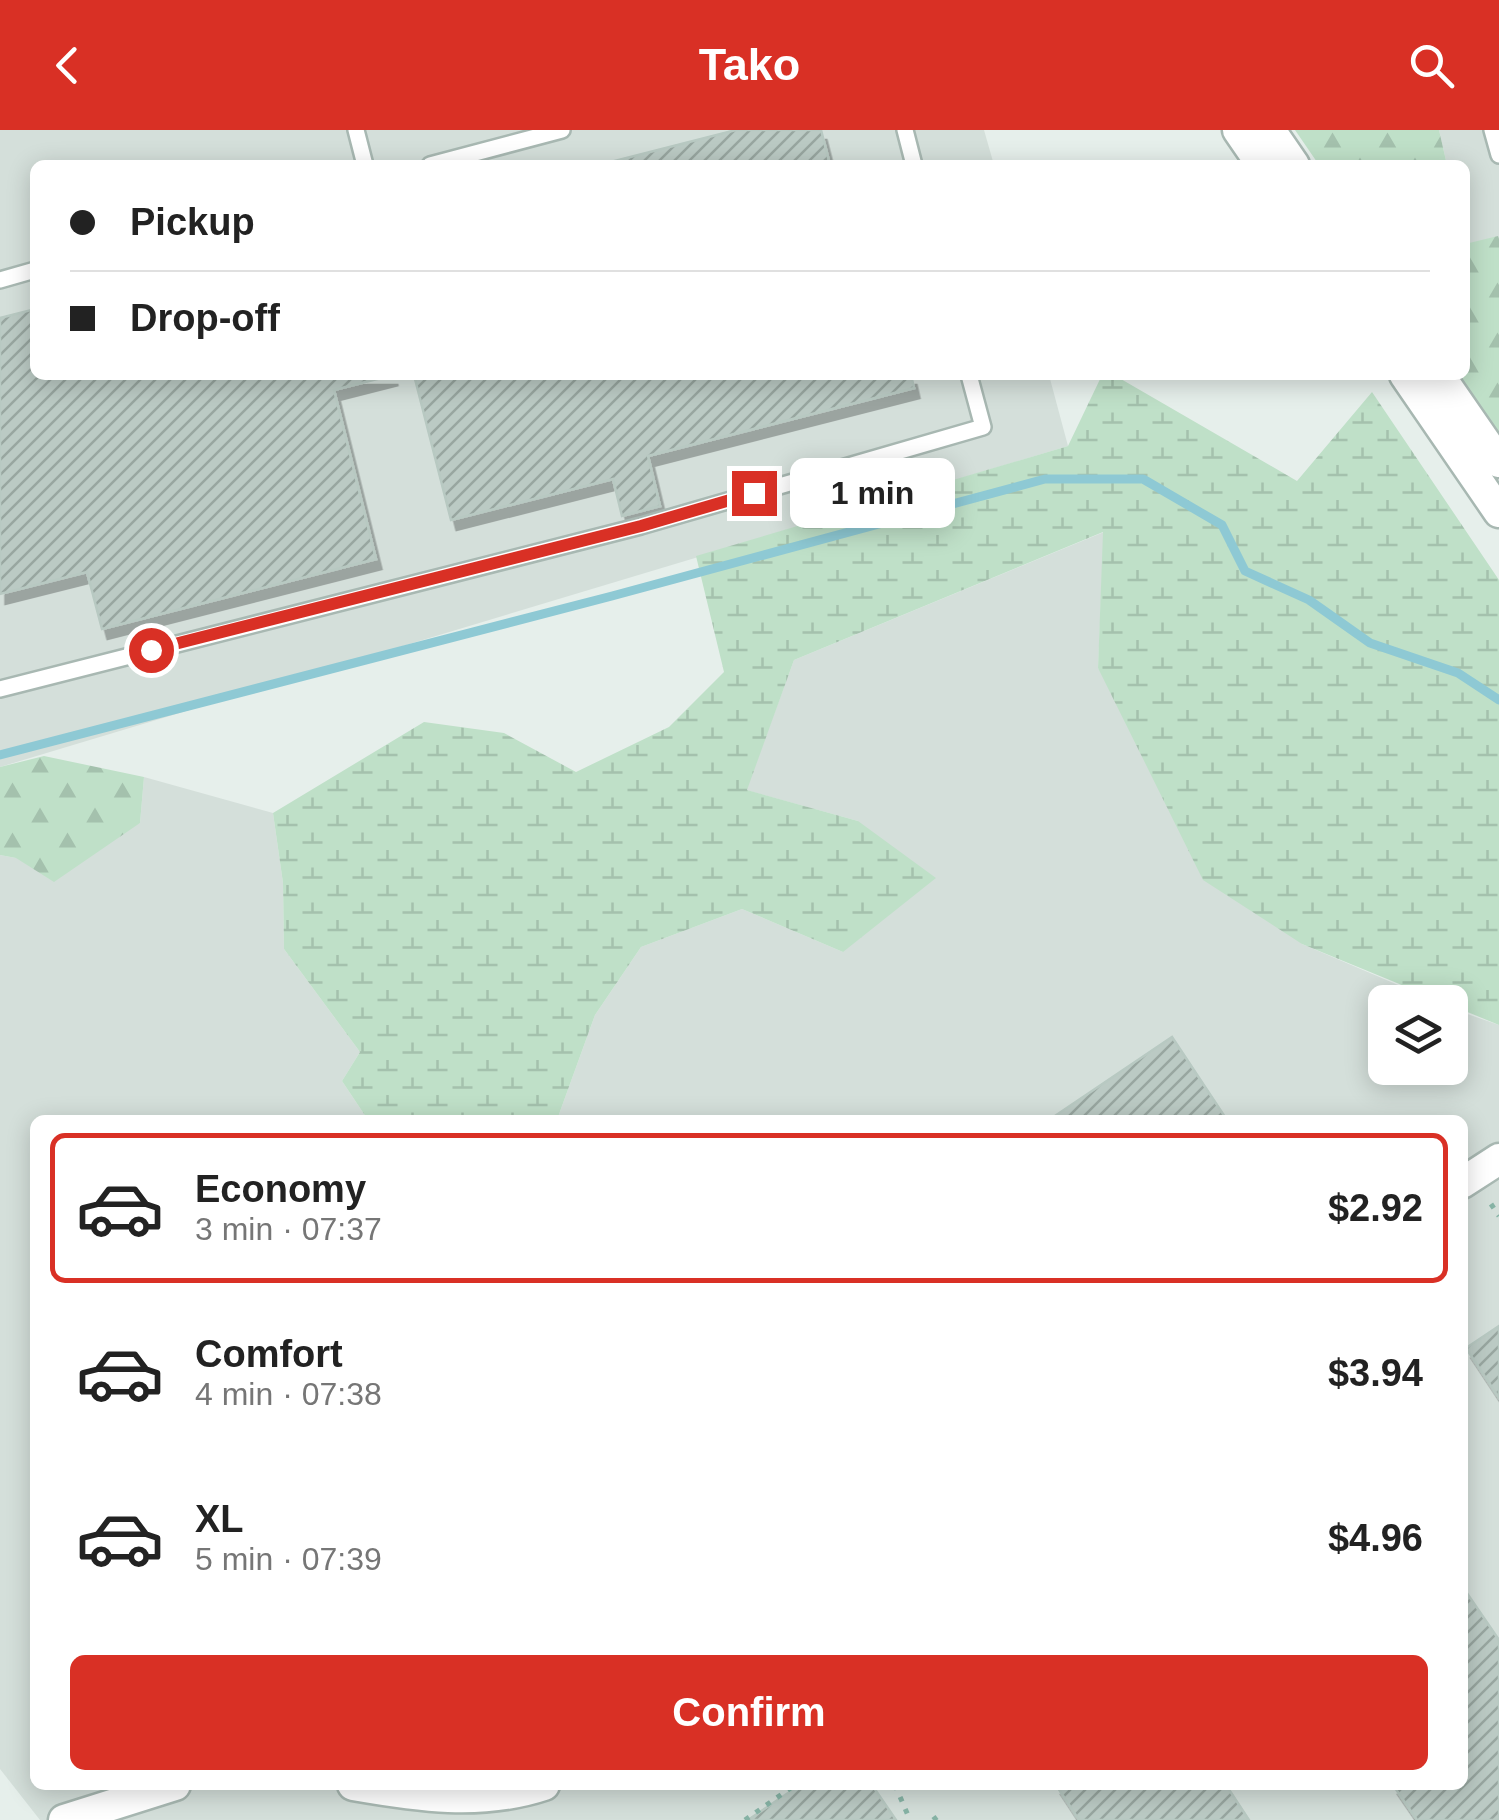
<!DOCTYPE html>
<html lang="en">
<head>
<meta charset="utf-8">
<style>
	:root { --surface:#fff; --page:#f6f6f6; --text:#222; --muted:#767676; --line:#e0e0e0; --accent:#d93025 }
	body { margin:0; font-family:Helvetica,sans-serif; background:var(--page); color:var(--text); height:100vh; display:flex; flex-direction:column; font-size:38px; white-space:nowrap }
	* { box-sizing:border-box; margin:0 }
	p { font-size:32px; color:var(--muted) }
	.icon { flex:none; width:55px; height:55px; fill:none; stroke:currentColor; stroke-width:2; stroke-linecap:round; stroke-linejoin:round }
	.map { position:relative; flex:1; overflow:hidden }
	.panel { position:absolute; left:30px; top:985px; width:1438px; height:675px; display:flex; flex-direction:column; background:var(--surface); border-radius:15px; box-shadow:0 5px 25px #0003 }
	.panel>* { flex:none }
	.banner { position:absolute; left:30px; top:30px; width:1440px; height:220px; border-radius:15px; box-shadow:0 5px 25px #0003; display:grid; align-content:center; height:220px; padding:0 40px; background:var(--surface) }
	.buttons { position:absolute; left:1368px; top:855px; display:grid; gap:20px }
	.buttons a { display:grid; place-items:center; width:100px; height:100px; border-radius:15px; background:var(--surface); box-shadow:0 5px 25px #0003; font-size:50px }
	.end { position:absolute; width:45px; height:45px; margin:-22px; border:12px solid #d93025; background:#fff; box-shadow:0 0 0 5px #fff }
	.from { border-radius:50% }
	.bubble { position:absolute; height:70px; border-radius:15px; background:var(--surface); box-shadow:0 5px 25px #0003; font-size:32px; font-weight:800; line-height:70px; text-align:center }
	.banner b { display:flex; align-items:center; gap:35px; height:95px; font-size:38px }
	.banner b+b { border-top:2px solid var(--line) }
	.banner i { width:25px; height:25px; background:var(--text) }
	ul { padding:18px 0 0; list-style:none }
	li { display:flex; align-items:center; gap:30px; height:150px; margin:0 20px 15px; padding:0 20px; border:5px solid transparent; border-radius:15px }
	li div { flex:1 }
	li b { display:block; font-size:38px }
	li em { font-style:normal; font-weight:800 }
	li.selected { border-color:var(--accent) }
	li>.icon { width:90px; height:90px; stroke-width:1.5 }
	.primary-button { display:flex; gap:20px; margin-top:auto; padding:20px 40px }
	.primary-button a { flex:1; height:115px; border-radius:15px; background:var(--accent); color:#fff; font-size:40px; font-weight:800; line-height:115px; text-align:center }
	header { display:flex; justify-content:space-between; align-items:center; height:130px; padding:0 40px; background:var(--accent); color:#fff; font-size:45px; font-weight:800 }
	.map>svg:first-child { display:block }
	.built { fill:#d4dfda }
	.forest { fill:url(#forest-firs) }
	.wetland { fill:url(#wetland-marsh) }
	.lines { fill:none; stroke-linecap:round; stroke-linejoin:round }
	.stream { stroke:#8ec9d4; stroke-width:9 }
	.building { fill:url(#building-hatch); stroke:#b8c9c2; stroke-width:2.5; filter:url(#shadow) }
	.service-casing { stroke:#a8b8b2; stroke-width:20 }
	.minor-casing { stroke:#a8b8b2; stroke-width:35 }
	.path { stroke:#86b3a5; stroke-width:5; stroke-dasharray:5 8; stroke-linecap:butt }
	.service { stroke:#fff; stroke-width:15 }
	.minor { stroke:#fff; stroke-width:30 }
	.route { stroke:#d93025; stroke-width:12 }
</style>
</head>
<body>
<header><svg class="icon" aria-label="back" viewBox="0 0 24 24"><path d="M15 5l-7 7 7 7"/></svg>Tako<svg class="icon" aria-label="search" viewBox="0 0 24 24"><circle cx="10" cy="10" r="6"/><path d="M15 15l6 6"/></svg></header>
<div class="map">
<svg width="1499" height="1690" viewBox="0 0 1499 1690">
	<defs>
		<pattern id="forest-firs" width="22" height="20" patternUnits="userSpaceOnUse" patternTransform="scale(2.5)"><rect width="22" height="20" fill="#bfe0c8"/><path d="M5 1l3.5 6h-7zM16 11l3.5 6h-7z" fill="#a4c1ad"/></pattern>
		<pattern id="wetland-marsh" width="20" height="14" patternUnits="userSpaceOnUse" patternTransform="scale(2.5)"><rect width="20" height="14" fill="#bfe0c8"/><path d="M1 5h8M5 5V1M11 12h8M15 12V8" fill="none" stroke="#a4c1ad"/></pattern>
		<pattern id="building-hatch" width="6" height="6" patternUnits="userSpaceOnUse" patternTransform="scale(2.5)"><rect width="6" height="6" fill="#bbcac4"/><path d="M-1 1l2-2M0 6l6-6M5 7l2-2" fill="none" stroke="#98a6a0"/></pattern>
		<filter id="shadow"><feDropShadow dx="5.5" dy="10" stdDeviation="0" flood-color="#0004"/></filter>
	</defs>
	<rect width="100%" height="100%" fill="#e6efeb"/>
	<!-- built -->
	<path class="built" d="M 0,0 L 984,0 L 994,35 L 35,35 L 35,245 L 1049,245 L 1068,316 L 0,637 Z
		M 1439,0 L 1499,0 L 1499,109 L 1465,114 L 1465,35 L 1447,35 Z
		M 1104,402 L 1098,538 L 1302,814 L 1438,872 L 1385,872 L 1385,938 L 1450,938 L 1450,878 L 1499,895 L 1499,1690 L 40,1690 L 0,1639 L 0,725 L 16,728 L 140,693 L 144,647 L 273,683 L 283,753 L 284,819 L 360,922 L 342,951 L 368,990 L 35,990 L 35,1655 L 1462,1655 L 1462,990 L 474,990 L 558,987 L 595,885 L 641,817 L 742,779 L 843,822 L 858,691 L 746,660 L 794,530 Z"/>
	<!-- forest -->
	<path class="forest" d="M 1295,0 L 1439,0 L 1447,35 L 1319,35 Z
		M 1498,106 L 1499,109 L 1499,306 L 1459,245 L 1465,245 L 1465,114 Z
		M 44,626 L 144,647 L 140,693 L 54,752 L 16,728 L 0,725 L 0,637 Z"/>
	<!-- wetland -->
	<path class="wetland" d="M 1102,245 L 1114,245 L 1297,351 L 1372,262 L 1499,450 L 1499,895 L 1302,814 L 1203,750 L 1098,538 L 1103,402 L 794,530 L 747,660 L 858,691 L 936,748 L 843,822 L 742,779 L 641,817 L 595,885 L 558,987 L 368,990 L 342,951 L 360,922 L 284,819 L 283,753 L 273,683 L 424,592 L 504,603 L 576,642 L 669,597 L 724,542 L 696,426 L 1068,316 Z"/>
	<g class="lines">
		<!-- stream -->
		<path class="stream" d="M 0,625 L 612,466 L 1045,349 L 1143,349 L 1222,395 L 1245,441 L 1309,470 L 1370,513 L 1458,543 L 1499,570"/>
	</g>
	<!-- building -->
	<path class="building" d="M 736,0 L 821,0 L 830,35 L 599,35 Z
		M 35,179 L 35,245 L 393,245 L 334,260 L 376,429 L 102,499 L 87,442 L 0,464 L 0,188 Z
		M 414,245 L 911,245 L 914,258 L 648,326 L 660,376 L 622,386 L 613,349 L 451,390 Z
		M 1172,907 L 1227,990 L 1049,990 Z
		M 1499,1196 L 1499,1268 L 1466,1218 Z
		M 1462,1456 L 1499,1510 L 1499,1690 L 1417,1690 L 1393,1655 L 1462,1655 Z
		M 800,1655 L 872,1655 L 896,1690 L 748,1690 Z
		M 1056,1655 L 1226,1655 L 1249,1690 L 1079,1690 Z"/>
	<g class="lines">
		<!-- service casing -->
		<g class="service-casing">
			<path id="service" d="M 356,0 L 365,35
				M 905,0 L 914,35
				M 1492,0 L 1499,25
				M 430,35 L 562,0
				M 0,150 L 35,140
				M 0,559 L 641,396 L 983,297 L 969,245"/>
		</g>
		<!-- minor casing -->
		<g class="minor-casing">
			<path id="minor" d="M 1238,0 L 1262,35
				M 1270,0 L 1294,35
				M 1405,245 L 1499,382
				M 1439,245 L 1499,332
				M 1462,1053 L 1499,1029
				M 353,1655 C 416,1666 481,1676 544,1655
				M 64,1690 L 175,1655"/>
		</g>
		<!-- path -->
		<path class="path" d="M 1491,1074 L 1499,1086
			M 895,1655 L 910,1690
			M 745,1690 L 795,1655
			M 933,1690 L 941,1684"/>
		<!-- service -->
		<use href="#service" class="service"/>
		<!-- minor -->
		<use href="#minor" class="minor"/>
	</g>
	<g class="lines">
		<!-- route -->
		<path class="route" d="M 151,520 L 641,396 L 754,363"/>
	</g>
</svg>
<div class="buttons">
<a><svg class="icon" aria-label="layers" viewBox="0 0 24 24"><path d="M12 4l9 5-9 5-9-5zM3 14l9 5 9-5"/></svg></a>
</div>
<i class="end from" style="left:151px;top:520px"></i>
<i class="end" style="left:754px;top:363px"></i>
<div class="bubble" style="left:790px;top:328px;width:165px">1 min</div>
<div class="banner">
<b><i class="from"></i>Pickup</b>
<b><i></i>Drop-off</b>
</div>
<section class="panel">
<ul>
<li class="selected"><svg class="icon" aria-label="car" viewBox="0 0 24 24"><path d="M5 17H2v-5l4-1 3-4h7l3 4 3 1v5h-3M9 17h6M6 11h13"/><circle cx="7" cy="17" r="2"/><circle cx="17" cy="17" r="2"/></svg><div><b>Economy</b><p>3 min · 07:37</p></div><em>$2.92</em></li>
<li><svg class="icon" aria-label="car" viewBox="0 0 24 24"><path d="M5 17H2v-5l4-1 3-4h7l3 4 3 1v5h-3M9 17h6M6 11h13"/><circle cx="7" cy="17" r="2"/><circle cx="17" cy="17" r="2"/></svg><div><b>Comfort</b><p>4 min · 07:38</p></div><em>$3.94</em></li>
<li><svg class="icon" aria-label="car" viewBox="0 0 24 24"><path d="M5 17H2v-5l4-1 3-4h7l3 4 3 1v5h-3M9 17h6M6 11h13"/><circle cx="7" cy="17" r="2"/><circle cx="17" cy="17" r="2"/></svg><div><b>XL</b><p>5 min · 07:39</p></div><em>$4.96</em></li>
</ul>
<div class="primary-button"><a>Confirm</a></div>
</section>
</div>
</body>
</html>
